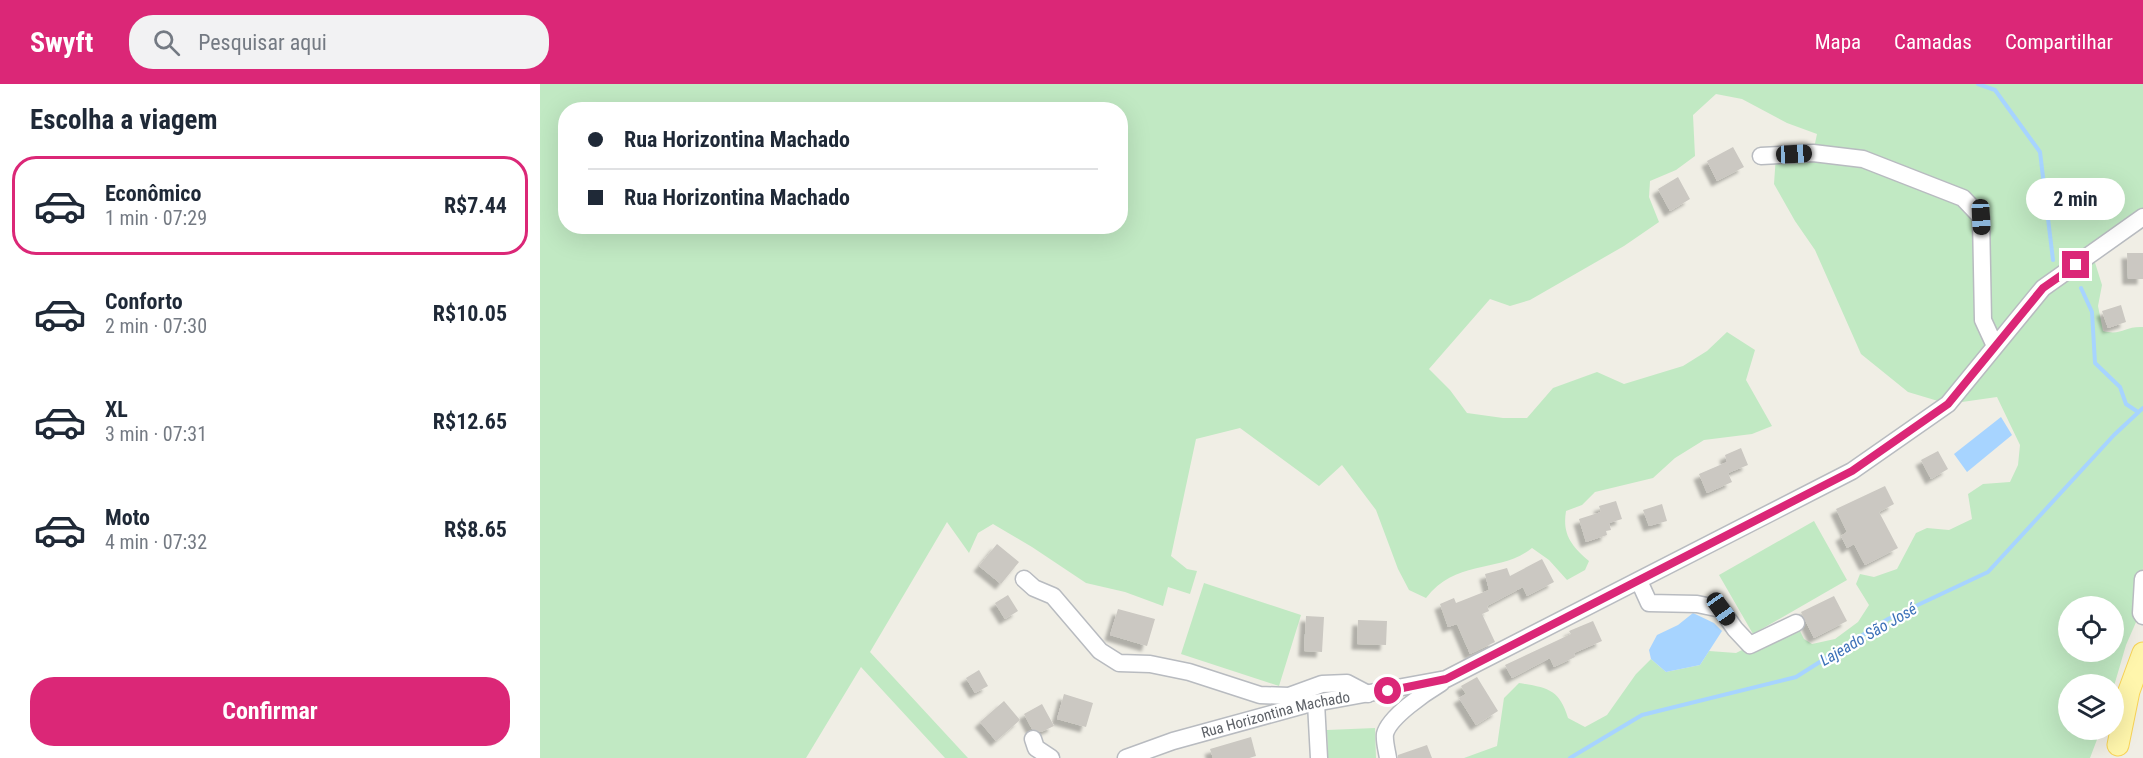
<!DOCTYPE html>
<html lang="pt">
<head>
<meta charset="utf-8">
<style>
	:root { --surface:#fff; --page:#f2f2f3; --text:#1f2937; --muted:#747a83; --line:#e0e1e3; --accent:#db2777 }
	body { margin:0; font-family:"Roboto Condensed",sans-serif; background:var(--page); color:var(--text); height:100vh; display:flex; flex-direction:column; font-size:22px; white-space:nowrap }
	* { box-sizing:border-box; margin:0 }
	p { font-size:20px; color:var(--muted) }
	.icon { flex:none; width:33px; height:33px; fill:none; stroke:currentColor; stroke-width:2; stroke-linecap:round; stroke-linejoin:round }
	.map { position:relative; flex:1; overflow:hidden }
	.drawer { display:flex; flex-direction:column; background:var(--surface); width:540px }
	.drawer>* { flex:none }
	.top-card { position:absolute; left:18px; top:18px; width:570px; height:132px; border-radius:24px; box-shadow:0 6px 24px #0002; display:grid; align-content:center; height:132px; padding:0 30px; background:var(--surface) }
	.tools { position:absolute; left:1518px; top:512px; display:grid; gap:12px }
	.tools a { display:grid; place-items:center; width:66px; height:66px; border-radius:50%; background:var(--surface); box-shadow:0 6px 24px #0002; font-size:30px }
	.end { position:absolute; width:27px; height:27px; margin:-14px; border:8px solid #db2777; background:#fff; box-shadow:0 0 0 3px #fff }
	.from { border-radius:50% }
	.bubble { position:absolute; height:42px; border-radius:21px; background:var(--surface); box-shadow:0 6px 24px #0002; font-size:20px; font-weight:700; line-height:42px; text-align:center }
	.car { position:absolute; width:18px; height:36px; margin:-18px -9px; border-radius:8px; box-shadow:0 0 4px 2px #0007; background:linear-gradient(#222 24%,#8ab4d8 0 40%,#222 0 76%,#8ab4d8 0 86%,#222 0) }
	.top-card b { display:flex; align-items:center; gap:21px; height:57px; font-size:22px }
	.top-card b+b { border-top:2px solid var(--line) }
	.top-card i { width:15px; height:15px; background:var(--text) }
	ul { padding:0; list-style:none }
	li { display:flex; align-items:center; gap:18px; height:99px; margin:0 12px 9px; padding:0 18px; border:3px solid transparent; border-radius:24px }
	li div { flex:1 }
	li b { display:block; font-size:22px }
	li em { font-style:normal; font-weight:700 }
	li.selected { border-color:var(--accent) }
	li>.icon { width:54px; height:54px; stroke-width:1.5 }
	h2 { padding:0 30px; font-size:27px; line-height:72px }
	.button { display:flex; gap:12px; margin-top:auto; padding:12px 30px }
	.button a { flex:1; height:69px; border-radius:24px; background:var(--accent); color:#fff; font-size:24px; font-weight:700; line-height:69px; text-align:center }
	header { display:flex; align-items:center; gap:36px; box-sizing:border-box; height:84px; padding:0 30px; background:var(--accent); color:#fff }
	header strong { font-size:28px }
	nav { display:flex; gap:33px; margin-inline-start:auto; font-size:21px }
	.search { width:420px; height:54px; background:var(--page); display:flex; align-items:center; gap:15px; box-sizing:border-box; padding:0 21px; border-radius:24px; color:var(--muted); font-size:22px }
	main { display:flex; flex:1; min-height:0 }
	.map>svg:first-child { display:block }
	.green { fill:#c1e9c3; fill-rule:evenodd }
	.water { fill:#a7d4ff }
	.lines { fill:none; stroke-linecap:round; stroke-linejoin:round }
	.stream { stroke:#a7d4ff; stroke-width:4 }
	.building { fill:#cbc8c2; filter:url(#shadow) }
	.minor-casing { stroke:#b8bbc0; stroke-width:19 }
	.major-casing { stroke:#f9d456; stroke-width:23 }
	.minor { stroke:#fff; stroke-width:16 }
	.major { stroke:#fff6ac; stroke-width:21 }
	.route { stroke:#db2777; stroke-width:8 }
	.labels { text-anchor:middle; stroke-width:4.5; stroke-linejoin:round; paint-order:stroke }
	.street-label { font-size:15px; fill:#5d6167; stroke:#fff }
	.water-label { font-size:16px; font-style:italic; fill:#3d72b8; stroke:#fff }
</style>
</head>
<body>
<header>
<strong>Swyft</strong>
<div class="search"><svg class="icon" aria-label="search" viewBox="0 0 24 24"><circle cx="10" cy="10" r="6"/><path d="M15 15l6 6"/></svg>Pesquisar aqui</div>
<nav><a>Mapa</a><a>Camadas</a><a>Compartilhar</a></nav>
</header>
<main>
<section class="drawer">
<h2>Escolha a viagem</h2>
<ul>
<li class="selected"><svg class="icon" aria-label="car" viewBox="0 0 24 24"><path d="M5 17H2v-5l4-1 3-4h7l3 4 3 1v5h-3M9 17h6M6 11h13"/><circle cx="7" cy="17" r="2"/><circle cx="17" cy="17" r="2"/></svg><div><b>Econômico</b><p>1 min · 07:29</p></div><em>R$7.44</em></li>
<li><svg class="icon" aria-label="car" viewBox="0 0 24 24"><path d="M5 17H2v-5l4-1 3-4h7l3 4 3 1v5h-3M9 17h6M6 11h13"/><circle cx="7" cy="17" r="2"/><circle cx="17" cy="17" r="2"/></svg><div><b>Conforto</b><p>2 min · 07:30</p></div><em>R$10.05</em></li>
<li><svg class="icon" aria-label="car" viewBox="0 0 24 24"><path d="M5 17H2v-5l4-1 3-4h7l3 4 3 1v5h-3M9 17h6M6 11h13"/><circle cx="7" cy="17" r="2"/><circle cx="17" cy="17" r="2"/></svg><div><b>XL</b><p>3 min · 07:31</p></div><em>R$12.65</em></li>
<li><svg class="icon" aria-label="car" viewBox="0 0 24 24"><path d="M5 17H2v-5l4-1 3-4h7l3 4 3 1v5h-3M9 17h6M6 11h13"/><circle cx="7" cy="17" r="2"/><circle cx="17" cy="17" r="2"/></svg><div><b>Moto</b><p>4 min · 07:32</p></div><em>R$8.65</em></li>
</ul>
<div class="button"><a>Confirmar</a></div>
</section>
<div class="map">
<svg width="1603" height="674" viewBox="0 0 1603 674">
	<defs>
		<filter id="shadow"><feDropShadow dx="-5.5" dy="5.5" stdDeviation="1.5" flood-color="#0004"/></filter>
	</defs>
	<rect width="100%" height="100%" fill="#f0eee5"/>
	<!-- green -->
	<path class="green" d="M 0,0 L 1603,0 L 1603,133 L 1552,169 L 1562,201 L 1558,222 L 1563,247 C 1582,252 1584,242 1603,243 L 1603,483 L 1600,529 L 1586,561 L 1574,602 L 1574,600 L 1528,600 L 1528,645 L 1561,645 L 1550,674 L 924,674 L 957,662 L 964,614 L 979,599 C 1008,604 1019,605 1028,634 L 1045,643 L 1067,631 L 1096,590 L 1111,575 L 1126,588 L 1160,581 L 1169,567 L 1196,569 L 1256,539 L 1264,555 L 1272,560 L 1295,555 L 1318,538 L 1329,521 L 1316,500 L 1320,490 L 1334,493 L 1357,485 L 1376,449 L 1387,444 L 1409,446 L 1432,435 L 1428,410 L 1443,400 L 1470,398 L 1478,381 L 1480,361 L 1457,313 L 1408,320 L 1368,308 L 1321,270 L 1275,166 L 1255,137 L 1234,100 L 1236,71 L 1273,69 L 1277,50 L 1247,39 L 1202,15 L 1176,10 L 1153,31 L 1155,72 L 1136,86 L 1110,97 L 1109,113 L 1119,138 L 1084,162 L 990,216 L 970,222 L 950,215 L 889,285 L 910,306 L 927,329 L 963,334 L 987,334 L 1013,304 L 1057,288 L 1084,300 L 1143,282 L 1167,267 L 1187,248 L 1215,266 L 1206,296 L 1232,342 L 1212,350 L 1164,356 L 1135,374 L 1113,394 L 1055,408 L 1042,421 L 1026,427 C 1022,451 1032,462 1049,477 L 1045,486 L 1027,496 L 1009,476 L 992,464 C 960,490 917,474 886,514 L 869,506 L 858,485 L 836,426 L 802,381 L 779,402 L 700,344 L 656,355 L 631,472 L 647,485 L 657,487 L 650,510 L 628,503 L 623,522 L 585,508 L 546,499 L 492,463 L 453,440 L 438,449 L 429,469 L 407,438 L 330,568 L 428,674 L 405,674 L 321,583 L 266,674 L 0,674 ZM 26,26 L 580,26 L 580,142 L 26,142 ZM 1528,522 L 1574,522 L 1574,567 L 1528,567 Z
		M 1274,437 L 1307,496 L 1213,550 L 1179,491 Z
		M 664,499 L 761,531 L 739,602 L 641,570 Z
		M 835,644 L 836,674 L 788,674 L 787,646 Z"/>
	<!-- water -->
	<path class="water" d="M 1461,333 L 1472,351 L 1427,388 L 1414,370 Z
		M 1153,529 L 1174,539 L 1182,547 L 1160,581 L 1126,588 L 1111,575 L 1109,566 L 1117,551 L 1138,541 Z"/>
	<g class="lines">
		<!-- stream -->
		<path class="stream" d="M 1438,0 L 1455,6 L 1500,68 L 1513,176
			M 1541,204 L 1552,228 L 1555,279 L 1580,303 L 1586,320 L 1598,328
			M 1030,674 L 1102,631 L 1256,593 L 1348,535 L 1448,488 L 1574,351 L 1603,324"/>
	</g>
	<!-- building -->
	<path class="building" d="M 1193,63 L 1204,83 L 1177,97 L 1167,77 Z
		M 1138,93 L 1150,115 L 1130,127 L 1118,105 Z
		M 1587,169 L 1603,169 L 1603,195 L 1588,195 Z
		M 1581,221 L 1586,238 L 1568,244 L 1562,227 Z
		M 1201,364 L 1208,381 L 1188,389 L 1192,398 L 1167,409 L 1159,390 L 1187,378 L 1185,371 Z
		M 1398,367 L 1408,385 L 1391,395 L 1381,376 Z
		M 1345,402 L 1354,420 L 1339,428 L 1358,464 L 1325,481 L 1314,460 L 1307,464 L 1301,452 L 1307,448 L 1296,425 Z
		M 1076,417 L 1082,435 L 1069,439 L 1071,446 L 1066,447 L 1067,451 L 1046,458 L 1039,435 L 1061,428 L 1059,422 Z
		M 1122,420 L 1127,437 L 1109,442 L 1103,426 Z
		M 457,460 L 479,478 L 461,500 L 439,482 Z
		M 1002,475 L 1014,498 L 987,512 L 983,503 L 947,522 L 949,527 L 942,530 L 955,558 L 930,570 L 917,540 L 908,543 L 900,520 L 914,514 L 916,519 L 949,506 L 945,490 L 967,484 L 970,492 Z
		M 468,511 L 478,527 L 465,535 L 455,519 Z
		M 1294,512 L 1307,537 L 1274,554 L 1261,528 Z
		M 578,525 L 615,535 L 607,562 L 570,551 Z
		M 766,532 L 784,533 L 782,568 L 764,567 Z
		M 818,536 L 847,537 L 846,561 L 817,560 Z
		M 1053,537 L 1062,557 L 1034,569 L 1035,573 L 1014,583 L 1010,574 L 972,594 L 965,581 L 1031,550 L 1029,547 Z
		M 439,586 L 448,602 L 435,609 L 426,594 Z
		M 937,593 L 958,627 L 936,641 L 919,614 L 926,610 L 921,602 Z
		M 524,610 L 553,619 L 546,643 L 517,635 Z
		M 464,617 L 480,636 L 456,657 L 440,638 Z
		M 502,620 L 514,642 L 501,648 L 492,645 L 484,630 Z
		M 711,653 L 716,672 L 709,674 L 673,674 L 670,665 Z
		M 887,661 L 892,674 L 858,674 L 858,671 Z"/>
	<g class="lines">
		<!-- minor casing -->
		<g class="minor-casing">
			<g id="minor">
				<path d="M 1221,72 L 1273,69 L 1323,75 L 1423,114 L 1441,133 L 1443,236 L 1455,262"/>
				<path d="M 484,495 L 494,504 L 513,512 L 560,567 L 579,579 L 610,580 L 649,588 L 720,611 L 749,612 L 782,600 L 807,599 L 828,610"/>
				<path d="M 1603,495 L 1601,529 L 1603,532"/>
				<path d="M 1099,497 L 1109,519 L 1157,520 L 1181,525 L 1195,545 L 1210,561 L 1256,539"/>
				<path d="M 776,619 L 779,674"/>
				<path d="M 493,655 L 496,664 L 511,674"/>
				<path id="s1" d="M 586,674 L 633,657 L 764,621 L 906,595 L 1312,387 L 1408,320 L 1503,204 L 1603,133"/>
				<path d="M 848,674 C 847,667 844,657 845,650 C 849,633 886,608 901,599"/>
			</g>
		</g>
		<!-- major casing -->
		<g class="major-casing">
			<path id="major" d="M 1578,661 L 1589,607 L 1603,569"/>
		</g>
		<!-- minor -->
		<use href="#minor" class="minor"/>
		<!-- major -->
		<use href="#major" class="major"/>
	</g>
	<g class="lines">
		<!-- route -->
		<path class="route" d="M 848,607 L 906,595 L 1312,387 L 1408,320 L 1503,204 L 1536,181"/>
	</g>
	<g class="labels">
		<!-- street labels -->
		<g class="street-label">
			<text dy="5" stroke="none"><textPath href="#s1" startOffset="156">Rua Horizontina Machado</textPath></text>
		</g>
		<!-- water labels -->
		<g class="water-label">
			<text transform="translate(1328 550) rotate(-30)" y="6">Lajeado São José</text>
		</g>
	</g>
</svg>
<div class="tools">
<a><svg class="icon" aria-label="locate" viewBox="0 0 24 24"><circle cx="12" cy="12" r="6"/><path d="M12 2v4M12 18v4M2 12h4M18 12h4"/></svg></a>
<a><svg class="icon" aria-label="layers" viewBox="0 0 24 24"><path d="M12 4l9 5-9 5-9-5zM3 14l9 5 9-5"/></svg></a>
</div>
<i class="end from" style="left:848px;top:607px"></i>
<i class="end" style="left:1536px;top:181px"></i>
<div class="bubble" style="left:1486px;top:94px;width:99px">2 min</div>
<i class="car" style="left:1254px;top:70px;rotate:87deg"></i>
<i class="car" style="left:1441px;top:133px;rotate:177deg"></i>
<i class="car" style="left:1181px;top:525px;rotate:145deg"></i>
<div class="top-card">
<b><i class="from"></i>Rua Horizontina Machado</b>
<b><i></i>Rua Horizontina Machado</b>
</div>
</div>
</main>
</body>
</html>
